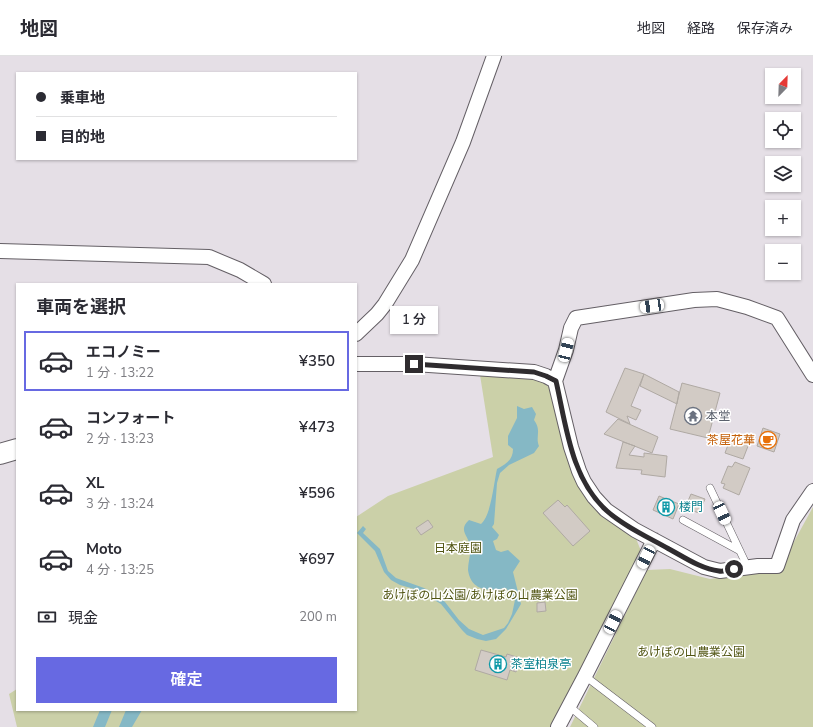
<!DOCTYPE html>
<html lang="ja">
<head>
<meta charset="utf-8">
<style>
	:root { --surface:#fff; --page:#f7f7f7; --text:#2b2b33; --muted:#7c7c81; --line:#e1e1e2; --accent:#6769e2 }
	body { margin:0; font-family:"Nunito Sans","Noto Sans JP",sans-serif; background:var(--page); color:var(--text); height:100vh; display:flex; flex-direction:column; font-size:15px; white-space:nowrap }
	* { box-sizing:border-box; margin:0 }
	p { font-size:13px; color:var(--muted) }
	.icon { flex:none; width:22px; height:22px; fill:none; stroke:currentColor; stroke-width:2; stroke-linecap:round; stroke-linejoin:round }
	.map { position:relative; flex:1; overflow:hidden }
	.drawer { position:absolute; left:16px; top:227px; width:341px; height:428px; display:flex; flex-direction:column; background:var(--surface); border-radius:0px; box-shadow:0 1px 3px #0004 }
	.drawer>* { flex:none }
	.top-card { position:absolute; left:16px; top:16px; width:341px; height:88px; border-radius:0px; box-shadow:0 1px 3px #0004; display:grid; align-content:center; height:88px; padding:0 20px; background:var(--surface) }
	.needle { width:26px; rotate:23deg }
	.tools { position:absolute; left:765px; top:12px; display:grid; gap:8px }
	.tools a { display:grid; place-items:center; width:36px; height:36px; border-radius:0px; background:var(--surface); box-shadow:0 1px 3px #0004; font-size:20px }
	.end { position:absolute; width:18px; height:18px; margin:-9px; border:5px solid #2f2c2f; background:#fff; box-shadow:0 0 0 2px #fff }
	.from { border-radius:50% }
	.bubble { position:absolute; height:28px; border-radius:0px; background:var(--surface); box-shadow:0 1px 3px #0004; font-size:13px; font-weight:600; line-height:28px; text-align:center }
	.car { position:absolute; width:12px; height:24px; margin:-12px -6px; border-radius:5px; box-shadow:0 0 3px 1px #0007; background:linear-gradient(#fff 24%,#345 0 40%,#fff 0 76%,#345 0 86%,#fff 0) }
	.top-card b { display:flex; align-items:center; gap:14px; height:38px; font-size:15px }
	.top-card b+b { border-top:1px solid var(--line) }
	.top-card i { width:10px; height:10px; background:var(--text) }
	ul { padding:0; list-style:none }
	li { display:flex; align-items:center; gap:12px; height:60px; margin:0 8px 6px; padding:0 12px; border:2px solid transparent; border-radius:0px }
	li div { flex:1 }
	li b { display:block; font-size:15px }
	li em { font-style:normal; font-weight:600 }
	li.selected { border-color:var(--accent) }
	li>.icon { width:36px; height:36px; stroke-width:1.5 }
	h2 { padding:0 20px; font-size:18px; line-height:48px }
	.pay { display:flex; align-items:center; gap:10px; height:44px; padding:0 20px; font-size:15px }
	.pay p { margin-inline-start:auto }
	.primary-button { display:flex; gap:8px; margin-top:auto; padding:8px 20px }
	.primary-button a { flex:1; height:46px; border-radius:0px; background:var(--accent); color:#fff; font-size:16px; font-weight:600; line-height:46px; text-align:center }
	header { display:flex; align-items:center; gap:24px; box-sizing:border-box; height:56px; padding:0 20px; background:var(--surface); border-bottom:1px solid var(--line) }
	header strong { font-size:19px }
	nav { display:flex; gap:22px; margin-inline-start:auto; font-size:14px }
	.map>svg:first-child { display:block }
	.green { fill:#cbd0a8 }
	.water { fill:#85b8c5 }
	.building { fill:#d2cbc5; stroke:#afa9a3 }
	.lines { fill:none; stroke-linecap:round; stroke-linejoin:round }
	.lane-casing { stroke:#645f65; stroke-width:8 }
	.street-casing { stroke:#645f65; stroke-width:16 }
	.secondary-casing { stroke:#645f65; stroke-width:22 }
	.lane { stroke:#fff; stroke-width:7 }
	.street { stroke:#fff; stroke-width:14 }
	.secondary { stroke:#fff; stroke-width:20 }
	.route { stroke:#2f2c2f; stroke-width:5 }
	.labels { text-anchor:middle; stroke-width:3; stroke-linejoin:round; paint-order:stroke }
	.worship-label { font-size:12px; fill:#5b616d; stroke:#fff; text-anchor:start }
	.food-label { font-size:12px; fill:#c56008; stroke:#fff; text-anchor:end }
	.culture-label { font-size:12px; fill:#0d838f; stroke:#fff; text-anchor:start }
	.park-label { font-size:12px; fill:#505411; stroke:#fff }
</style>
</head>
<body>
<header>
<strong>地図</strong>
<nav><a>地図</a><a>経路</a><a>保存済み</a></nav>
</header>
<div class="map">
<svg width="813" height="671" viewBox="0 0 813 671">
	<rect width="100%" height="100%" fill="#e5dfe6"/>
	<!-- green -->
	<path class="green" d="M 480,319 L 532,322 L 543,326 L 552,334 L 570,409 L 576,426 L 587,443 L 601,460 L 635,480 L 641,495 L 552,671 L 17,671 L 9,638 L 17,633 L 17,654 L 356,654 L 356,461 L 388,440 L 493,401 Z
		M 813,451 L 813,671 L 570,671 L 647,514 L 670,513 L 710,523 L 779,513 Z"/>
	<!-- water -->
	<path class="water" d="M 517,350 L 524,353 L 532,351 L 536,358 L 534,364 C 542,375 535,380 539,390 L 534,397 L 509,409 L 500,417 L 497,427 L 494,468 L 492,471 L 499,479 L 497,483 L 493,485 L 496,494 L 501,496 L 508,494 L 520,505 L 513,516 L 521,548 L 506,573 L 496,583 L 486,585 L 477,583 L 467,579 L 462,574 L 441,548 L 436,545 L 422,535 L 400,529 L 391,524 L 384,516 L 375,495 L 357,477 L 363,470 L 366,473 L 363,477 L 380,493 L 388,515 L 396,522 L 424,532 L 435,538 L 445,546 L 459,564 L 469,573 L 483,579 L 504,572 L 508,567 L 512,558 L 515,544 L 506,532 C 490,535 471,536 468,514 C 468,506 471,499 470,492 C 470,480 457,475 469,464 L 481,468 C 491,460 494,426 497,413 C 506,408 513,404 513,393 L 508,389 L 508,380 L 517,362 Z
		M 100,654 L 112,654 L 105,671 L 93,671 Z
		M 126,654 L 142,654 L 132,671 L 119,671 Z"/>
	<!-- building -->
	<path class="building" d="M 625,312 L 644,318 L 631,350 L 641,354 L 636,364 L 627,360 L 630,368 L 606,356 Z
		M 644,318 L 679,336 L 677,348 L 640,330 Z
		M 682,327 L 720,337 L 708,382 L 670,373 Z
		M 618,363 L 658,381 L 652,397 L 604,378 Z
		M 763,372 L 780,378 L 774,396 L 757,390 Z
		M 732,378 L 750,385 L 743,403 L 725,397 Z
		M 623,386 L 635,390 L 629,399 L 644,401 L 644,397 L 667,400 L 665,421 L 641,418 L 642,414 L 616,412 Z
		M 735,406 L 750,412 L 739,439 L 723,432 L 725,428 L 721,427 L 728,410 L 732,411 Z
		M 691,438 L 705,443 L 699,457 L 685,452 Z
		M 659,440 L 679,448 L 673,463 L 653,454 Z
		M 558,444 L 565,451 L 567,449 L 590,475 L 573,490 L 543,457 Z
		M 428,464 L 433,471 L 421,479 L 416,472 Z
		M 545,546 L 546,555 L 537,556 L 537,547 Z
		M 481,594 L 506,601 L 507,598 L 520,602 L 516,616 L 510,614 L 507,624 L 475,614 Z"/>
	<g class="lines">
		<!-- lane casing -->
		<g class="lane-casing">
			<path id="lane" d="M 710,432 L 748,512
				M 683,464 L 740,495
				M 585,620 L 652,671
				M 569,650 L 594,671"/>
		</g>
		<!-- street casing -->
		<g class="street-casing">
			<path id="street" d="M 0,195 L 209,201 L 240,214 L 264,228
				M 356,278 L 377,258 L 385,248 L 412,204 L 463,86 L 494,0
				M 356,308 L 414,308 L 534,316 L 546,320 L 555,325 L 571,391 L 579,415 L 584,426 L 594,441 L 606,454 L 635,474 L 704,511 L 720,515 L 758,510 L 777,510 L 793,464 L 813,435
				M 555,325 L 566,294 L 571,272 L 576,262 L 694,244 L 717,243 L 747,251 L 777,262 L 813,319
				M 558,671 L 585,620 L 654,484"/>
		</g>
		<!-- secondary casing -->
		<g class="secondary-casing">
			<path id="secondary" d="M 0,398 L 17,393"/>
		</g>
		<!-- lane -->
		<use href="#lane" class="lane"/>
		<!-- street -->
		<use href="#street" class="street"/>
		<!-- secondary -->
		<use href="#secondary" class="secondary"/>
	</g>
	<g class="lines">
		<!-- route -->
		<path class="route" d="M 414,308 L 534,316 L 546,320 L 556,325 C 566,369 571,423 607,455 C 625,471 648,481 669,493 C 684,501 701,513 719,515 C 723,516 729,514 734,513"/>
	</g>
	<!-- icons -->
	<defs>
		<g id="temple-ring" transform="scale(0.9)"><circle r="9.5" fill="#fff" stroke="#6b7280" stroke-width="1.5"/><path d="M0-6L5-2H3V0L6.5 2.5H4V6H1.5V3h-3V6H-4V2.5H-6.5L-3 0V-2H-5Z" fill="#6b7280"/></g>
		<g id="cafe-ring" transform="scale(0.9)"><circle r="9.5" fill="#fff" stroke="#e8710a" stroke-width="1.5"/><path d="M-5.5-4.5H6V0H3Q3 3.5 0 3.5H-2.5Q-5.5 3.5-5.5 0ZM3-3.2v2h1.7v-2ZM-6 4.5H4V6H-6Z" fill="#e8710a"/></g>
		<g id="building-ring" transform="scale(0.9)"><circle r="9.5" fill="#fff" stroke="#0f9aa8" stroke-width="1.5"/><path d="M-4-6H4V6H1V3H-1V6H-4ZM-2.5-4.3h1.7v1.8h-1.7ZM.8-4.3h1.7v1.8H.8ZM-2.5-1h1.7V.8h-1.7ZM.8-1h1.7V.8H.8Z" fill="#0f9aa8"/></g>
	</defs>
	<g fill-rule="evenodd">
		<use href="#temple-ring" x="693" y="360"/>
		<use href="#cafe-ring" x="768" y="384"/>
		<use href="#building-ring" x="666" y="451"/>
		<use href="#building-ring" x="498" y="608"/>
	</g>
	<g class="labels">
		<!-- worship labels -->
		<g class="worship-label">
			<text x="706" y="364">本堂</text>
		</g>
		<!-- food labels -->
		<g class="food-label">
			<text x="755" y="388">茶屋花華</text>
		</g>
		<!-- culture labels -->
		<g class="culture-label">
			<text x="679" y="455">楼門</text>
			<text x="511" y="612">茶室柏泉亭</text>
		</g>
		<!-- park labels -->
		<g class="park-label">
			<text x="458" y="496">日本庭園</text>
			<text x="480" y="543">あけぼの山公園/あけぼの山農業公園</text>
			<text x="691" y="600">あけぼの山農業公園</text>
		</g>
	</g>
</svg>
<div class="tools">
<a><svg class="needle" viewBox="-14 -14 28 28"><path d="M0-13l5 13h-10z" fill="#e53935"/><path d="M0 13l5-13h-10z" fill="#7c7c81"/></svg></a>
<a><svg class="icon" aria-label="locate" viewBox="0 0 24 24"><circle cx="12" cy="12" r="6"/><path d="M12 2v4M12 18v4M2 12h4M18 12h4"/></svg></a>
<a><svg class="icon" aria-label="layers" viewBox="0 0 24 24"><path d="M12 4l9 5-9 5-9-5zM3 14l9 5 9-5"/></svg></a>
<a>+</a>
<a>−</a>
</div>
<i class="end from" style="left:734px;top:513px"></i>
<i class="end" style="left:414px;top:308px"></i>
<div class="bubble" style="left:390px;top:250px;width:48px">1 分</div>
<i class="car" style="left:652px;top:250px;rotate:262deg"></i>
<i class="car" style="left:566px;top:294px;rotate:14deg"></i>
<i class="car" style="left:722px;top:457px;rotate:155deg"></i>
<i class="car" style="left:646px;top:501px;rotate:207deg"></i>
<i class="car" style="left:613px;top:566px;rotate:27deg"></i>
<div class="top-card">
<b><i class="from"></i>乗車地</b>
<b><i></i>目的地</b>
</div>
<section class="drawer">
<h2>車両を選択</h2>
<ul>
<li class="selected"><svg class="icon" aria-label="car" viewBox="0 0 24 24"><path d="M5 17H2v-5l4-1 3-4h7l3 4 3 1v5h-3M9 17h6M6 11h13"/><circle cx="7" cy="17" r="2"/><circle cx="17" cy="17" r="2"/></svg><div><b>エコノミー</b><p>1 分 · 13:22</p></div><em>¥350</em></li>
<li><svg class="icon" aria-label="car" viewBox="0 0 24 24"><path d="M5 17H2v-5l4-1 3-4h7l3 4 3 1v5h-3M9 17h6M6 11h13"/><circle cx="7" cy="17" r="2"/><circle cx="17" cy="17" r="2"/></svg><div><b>コンフォート</b><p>2 分 · 13:23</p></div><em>¥473</em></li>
<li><svg class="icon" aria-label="car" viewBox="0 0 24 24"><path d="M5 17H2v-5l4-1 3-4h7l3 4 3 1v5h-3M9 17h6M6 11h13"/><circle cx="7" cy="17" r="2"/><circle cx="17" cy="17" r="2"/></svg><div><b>XL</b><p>3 分 · 13:24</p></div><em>¥596</em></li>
<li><svg class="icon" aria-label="car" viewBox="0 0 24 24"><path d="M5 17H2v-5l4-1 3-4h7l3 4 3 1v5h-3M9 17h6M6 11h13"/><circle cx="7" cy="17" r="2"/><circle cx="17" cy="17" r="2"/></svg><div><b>Moto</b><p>4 分 · 13:25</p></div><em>¥697</em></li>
</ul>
<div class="pay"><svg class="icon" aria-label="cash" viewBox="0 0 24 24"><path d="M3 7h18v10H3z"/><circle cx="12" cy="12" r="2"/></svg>現金<p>200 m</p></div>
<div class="primary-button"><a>確定</a></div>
</section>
</div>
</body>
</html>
